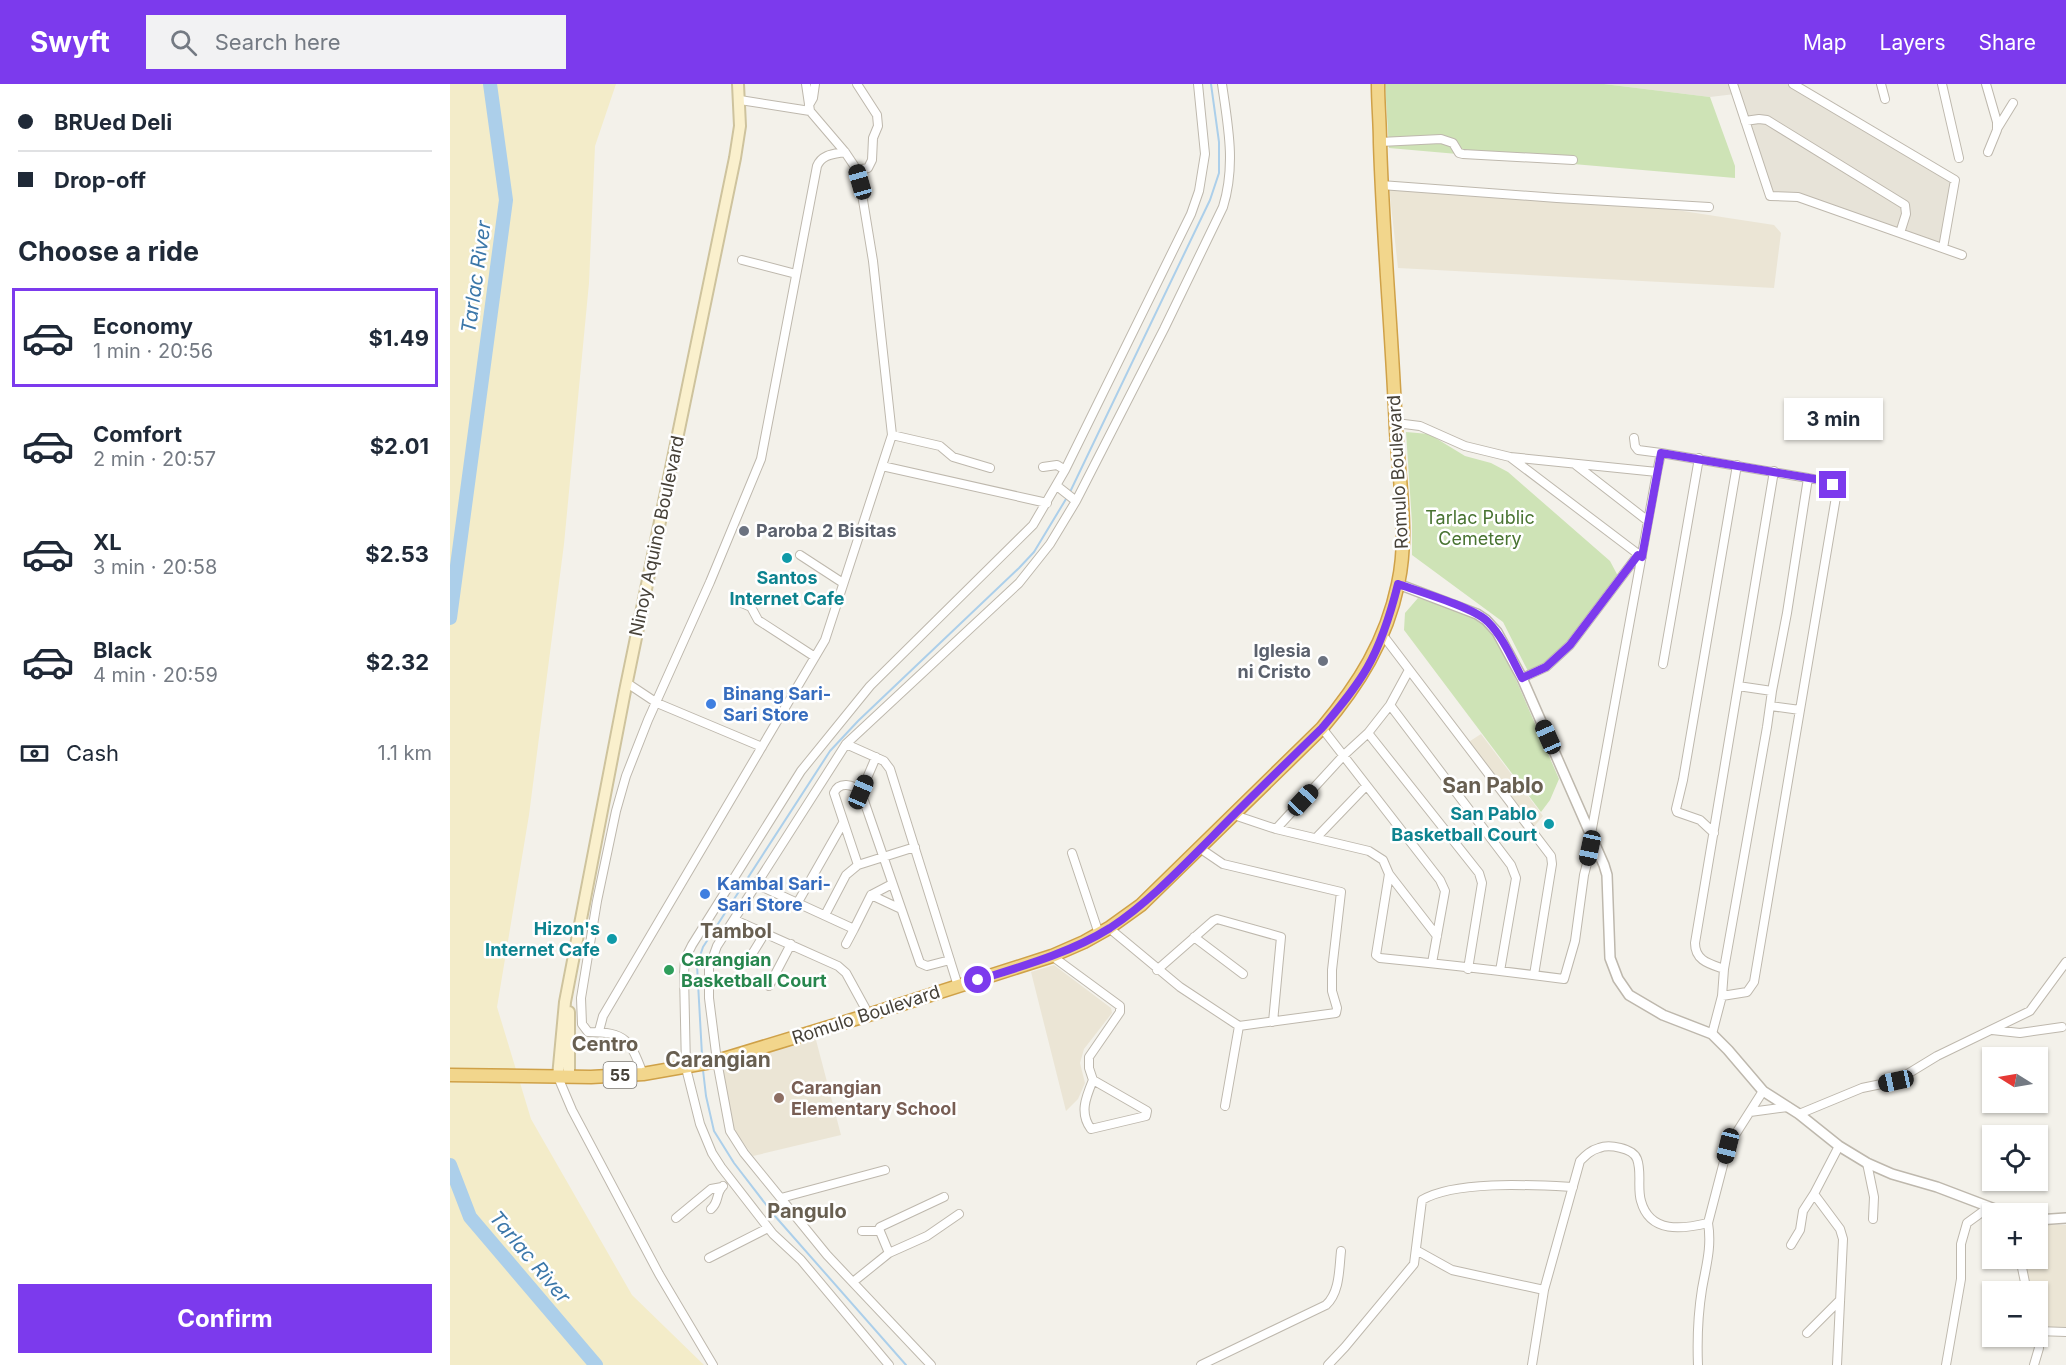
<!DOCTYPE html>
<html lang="en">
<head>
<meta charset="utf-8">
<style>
	:root { --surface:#fff; --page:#f2f2f3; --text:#1f2937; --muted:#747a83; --line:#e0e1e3; --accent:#7c3aed }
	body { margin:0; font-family:Inter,sans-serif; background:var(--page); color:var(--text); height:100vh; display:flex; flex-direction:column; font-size:22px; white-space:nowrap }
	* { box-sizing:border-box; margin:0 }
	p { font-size:20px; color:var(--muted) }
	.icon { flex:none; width:33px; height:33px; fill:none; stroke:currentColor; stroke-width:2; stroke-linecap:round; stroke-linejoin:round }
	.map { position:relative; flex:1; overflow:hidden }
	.sheet { display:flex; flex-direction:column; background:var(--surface); width:450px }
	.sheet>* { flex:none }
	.banner { display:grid; align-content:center; height:132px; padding:0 18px; background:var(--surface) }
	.needle { width:39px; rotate:281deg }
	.controls { position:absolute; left:1532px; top:963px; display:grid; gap:12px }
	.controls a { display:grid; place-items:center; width:66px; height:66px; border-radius:0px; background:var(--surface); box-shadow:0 2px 4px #0004; font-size:30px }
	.end { position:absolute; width:27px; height:27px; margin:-14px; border:8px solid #7c3aed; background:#fff; box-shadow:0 0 0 3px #fff }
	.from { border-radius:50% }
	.bubble { position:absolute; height:42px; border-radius:0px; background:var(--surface); box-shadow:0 2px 4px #0004; font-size:20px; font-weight:700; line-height:42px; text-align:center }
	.car { position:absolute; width:18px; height:36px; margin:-18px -9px; border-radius:8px; box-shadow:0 0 4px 2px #0007; background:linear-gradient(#222 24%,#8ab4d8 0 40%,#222 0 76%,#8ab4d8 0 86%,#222 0) }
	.banner b { display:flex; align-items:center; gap:21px; height:57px; font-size:22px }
	.banner b+b { border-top:2px solid var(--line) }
	.banner i { width:15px; height:15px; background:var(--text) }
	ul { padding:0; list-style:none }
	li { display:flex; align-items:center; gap:18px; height:99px; margin:0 12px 9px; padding:0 6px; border:3px solid transparent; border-radius:0px }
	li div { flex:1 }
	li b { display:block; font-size:22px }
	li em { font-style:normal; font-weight:700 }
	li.active { border-color:var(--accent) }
	li>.icon { width:54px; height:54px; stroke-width:1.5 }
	h2 { padding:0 18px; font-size:27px; line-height:72px }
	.pay { display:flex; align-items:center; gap:15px; height:66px; padding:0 18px; font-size:22px }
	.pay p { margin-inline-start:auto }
	.cta { display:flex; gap:12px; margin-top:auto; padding:12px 18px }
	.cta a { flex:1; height:69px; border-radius:0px; background:var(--accent); color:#fff; font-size:24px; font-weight:700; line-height:69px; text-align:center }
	header { display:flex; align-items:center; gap:36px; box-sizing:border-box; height:84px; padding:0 30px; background:var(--accent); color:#fff }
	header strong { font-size:28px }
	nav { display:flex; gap:33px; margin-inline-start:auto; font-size:21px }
	.search { width:420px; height:54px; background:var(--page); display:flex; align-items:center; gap:15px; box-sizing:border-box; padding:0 21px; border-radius:0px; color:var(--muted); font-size:22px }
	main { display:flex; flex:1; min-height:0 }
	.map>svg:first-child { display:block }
	.residential { fill:#e7e3d8 }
	.education { fill:#ebe5d5 }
	.green { fill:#cee3b6 }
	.sand { fill:#f3ecc9 }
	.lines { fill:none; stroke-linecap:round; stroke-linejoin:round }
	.stream { stroke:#accfea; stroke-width:2 }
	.river { stroke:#accfea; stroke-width:14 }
	.minor-casing { stroke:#beb8ad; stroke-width:10 }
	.tertiary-casing { stroke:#beb8ad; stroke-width:12 }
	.secondary-casing { stroke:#cec39d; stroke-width:14 }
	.trunk-casing { stroke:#cfa148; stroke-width:15 }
	.minor { stroke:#fff; stroke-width:8 }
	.tertiary { stroke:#fff; stroke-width:9 }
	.secondary { stroke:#faf0cd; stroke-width:10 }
	.trunk { stroke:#f2d68c; stroke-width:12 }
	.route { stroke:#7c3aed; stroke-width:8 }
	.worship-dot { fill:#6b7280; stroke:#fff; stroke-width:2 }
	.culture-dot { fill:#0f9aa8; stroke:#fff; stroke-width:2 }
	.shop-dot { fill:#3f7fe0; stroke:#fff; stroke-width:2 }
	.leisure-dot { fill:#2e9e5b; stroke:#fff; stroke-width:2 }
	.education-dot { fill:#8d6e63; stroke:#fff; stroke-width:2 }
	.labels { text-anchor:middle; stroke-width:5; stroke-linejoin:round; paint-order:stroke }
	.shield { fill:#fff; stroke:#7e7a74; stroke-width:1.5 }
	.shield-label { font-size:16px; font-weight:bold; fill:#464138 }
	.street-label { font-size:18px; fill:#464138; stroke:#fff }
	.park-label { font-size:18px; fill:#487331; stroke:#fff }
	.worship-label { font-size:18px; font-weight:bold; fill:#5b616d; stroke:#fff; text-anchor:start }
	.culture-label { font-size:18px; font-weight:bold; fill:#0d838f; stroke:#fff; text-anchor:end }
	.shop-label { font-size:18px; font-weight:bold; fill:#366cbe; stroke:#fff; text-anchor:start }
	.leisure-label { font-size:18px; font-weight:bold; fill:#27864d; stroke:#fff; text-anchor:start }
	.education-label { font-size:18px; font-weight:bold; fill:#785e54; stroke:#fff; text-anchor:start }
	.water-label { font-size:20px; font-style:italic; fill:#3b77a9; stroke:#fff }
	.neighbourhood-label { font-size:20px; font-weight:bold; fill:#685f51; stroke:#fff }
	.quarter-label { font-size:21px; font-weight:bold; fill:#685f51; stroke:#fff }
</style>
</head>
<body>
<header>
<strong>Swyft</strong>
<div class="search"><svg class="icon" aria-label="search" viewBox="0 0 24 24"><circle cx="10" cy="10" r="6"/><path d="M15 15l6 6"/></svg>Search here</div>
<nav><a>Map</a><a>Layers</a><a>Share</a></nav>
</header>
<main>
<section class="sheet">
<div class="banner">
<b><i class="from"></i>BRUed Deli</b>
<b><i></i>Drop-off</b>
</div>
<h2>Choose a ride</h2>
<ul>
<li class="active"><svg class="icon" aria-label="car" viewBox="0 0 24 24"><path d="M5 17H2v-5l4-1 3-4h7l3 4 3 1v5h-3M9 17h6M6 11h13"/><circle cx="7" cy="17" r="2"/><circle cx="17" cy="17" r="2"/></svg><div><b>Economy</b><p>1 min · 20:56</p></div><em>$1.49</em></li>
<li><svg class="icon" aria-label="car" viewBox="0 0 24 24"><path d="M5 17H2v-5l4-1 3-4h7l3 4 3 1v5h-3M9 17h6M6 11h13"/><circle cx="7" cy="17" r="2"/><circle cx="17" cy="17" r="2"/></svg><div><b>Comfort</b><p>2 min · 20:57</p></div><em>$2.01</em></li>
<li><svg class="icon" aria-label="car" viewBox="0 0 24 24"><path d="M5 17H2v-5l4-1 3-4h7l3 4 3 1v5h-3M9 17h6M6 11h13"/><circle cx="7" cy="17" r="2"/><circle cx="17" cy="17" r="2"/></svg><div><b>XL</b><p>3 min · 20:58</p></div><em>$2.53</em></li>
<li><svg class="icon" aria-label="car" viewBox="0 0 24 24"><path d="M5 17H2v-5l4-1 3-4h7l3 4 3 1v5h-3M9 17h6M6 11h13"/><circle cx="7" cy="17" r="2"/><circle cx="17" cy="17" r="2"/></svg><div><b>Black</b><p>4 min · 20:59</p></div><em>$2.32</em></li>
</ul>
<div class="pay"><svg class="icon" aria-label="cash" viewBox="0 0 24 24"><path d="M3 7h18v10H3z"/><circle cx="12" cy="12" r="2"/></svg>Cash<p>1.1 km</p></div>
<div class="cta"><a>Confirm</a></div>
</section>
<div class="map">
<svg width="1616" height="1281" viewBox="0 0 1616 1281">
	<rect width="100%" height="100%" fill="#f3f1ea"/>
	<!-- residential -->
	<path class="residential" d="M 1154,0 L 1341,0 L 1503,96 L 1491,163 L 1348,113 L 1328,111 L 1317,114 L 1285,10 L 1260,13 Z"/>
	<!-- education -->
	<path class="education" d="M 939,103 L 1226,126 L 1324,141 L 1331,149 L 1324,204 L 948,184 Z
		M 1031,650 L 1093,732 L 1083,744 L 1017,659 Z
		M 604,881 L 661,924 L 662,929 L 634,965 L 630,979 L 635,999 L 628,1015 L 616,1027 L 581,888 Z
		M 366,956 L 391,1051 L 303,1072 L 284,1046 L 271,981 Z
		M 1587,1141 L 1616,1141 L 1616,1244 L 1587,1244 L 1587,1208 L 1579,1207 L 1572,1175 L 1587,1174 Z"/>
	<!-- green -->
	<path class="green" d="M 935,0 L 1154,0 L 1260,13 L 1285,82 L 1285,94 L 939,64 Z
		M 956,348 L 979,350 L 1015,372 L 1041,379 L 1058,388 L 1160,477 L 1169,494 L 1095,585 L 1080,591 L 1053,538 L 962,471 L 962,439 Z
		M 968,514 L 1030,535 L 1043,551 L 1054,568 L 1109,695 L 1100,716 L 1091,728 L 954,546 L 955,529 Z"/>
	<!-- sand -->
	<path class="sand" d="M 0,0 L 166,0 L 145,62 L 139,199 L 114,460 L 79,731 L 47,923 L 81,1035 L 182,1211 L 254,1281 L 0,1281 Z"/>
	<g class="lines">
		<!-- stream -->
		<path class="stream" d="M 620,408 L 760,116 L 769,89 L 769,58 L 761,0
			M 252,971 L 247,881 L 253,863 L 380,667 L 408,637 L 569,484 L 584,468 L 616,415
			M 253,986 L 256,1012 L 264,1047 L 284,1079 L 324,1131 L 456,1281"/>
		<!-- river -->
		<path class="river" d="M 0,534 L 56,116 L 40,0
			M 0,1081 L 20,1133 L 146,1281"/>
		<!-- minor casing -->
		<g class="minor-casing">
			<path id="minor" d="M 356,0 L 360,27
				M 1283,0 L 1320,112 L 1348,113 L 1512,171
				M 1343,0 L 1505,96 L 1493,164
				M 1431,0 L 1435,15
				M 1492,0 L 1509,74
				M 1536,0 L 1547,38 L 1547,46 L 1538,68
				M 359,21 L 363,14 L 365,0
				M 1295,37 L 1309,35 L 1317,36 L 1455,121 L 1456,130 L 1450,149
				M 1547,45 L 1563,19
				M 930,58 L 991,55 L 1003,59 L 1009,69 L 1013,70 L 1123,76
				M 407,86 L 418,84 L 422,76 L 423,54 L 428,42 L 427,31 L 407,0
				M 931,101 L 1107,114 L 1259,123
				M 292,176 L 346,190
				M 946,339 L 970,342 L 1015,362 L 1060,373 L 1192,473
				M 442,351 L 490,362 L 503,373 L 540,384
				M 1184,354 L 1185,362 L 1188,366 L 1211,369
				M 1060,373 L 1207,388 L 1141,750
				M 1126,381 L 1198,437
				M 432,382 L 597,419
				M 593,383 L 607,381 L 615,386
				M 1207,388 L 1211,369 L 1358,394 L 1337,529 L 1322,607 L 1317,643 L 1274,885 L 1272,912 L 1262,950
				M 607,402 L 626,417
				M 350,471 L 393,499
				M 287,517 L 301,523 L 308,536 L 365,573
				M 932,550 L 1101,772 L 1102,780 L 1084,891
				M 1213,580 L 1249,374
				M 1072,594 L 1096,583 L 1120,561 L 1188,471
				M 177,599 L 207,619 L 312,663
				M 1288,602 L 1322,607
				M 940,621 L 1061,781 L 1066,794 L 1050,887
				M 1320,622 L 1350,626
				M 872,644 L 990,796 L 995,807 L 982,879
				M 918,649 L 1029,789 L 1032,799 L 1018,885
				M 396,660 L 434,677 L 440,685 L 508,902
				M 411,708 L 426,673
				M 784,731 L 826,745 L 919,767 L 933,776 L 939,790 L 987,852
				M 826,745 L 894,671 L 918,649 L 940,621 L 959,586
				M 1264,749 L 1250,736 L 1227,728 L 1226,725 L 1233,696 L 1287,381
				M 866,754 L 916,702
				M 622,769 L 649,850
				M 408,781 L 384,709 C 389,697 403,700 411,708 L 470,879 L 477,882 L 500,876
				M 939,790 L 926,871 L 930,874 C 991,880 1053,887 1114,895 L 1125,857 L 1134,791 L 1143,756
				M 306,800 L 404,845 L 421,811 L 442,800
				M 421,811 L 451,825
				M 348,818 L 393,739
				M 375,831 L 396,791 L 408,781 L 465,763
				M 285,836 L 388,882 L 396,889 L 419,931
				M 659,844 L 730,903 L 789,942 L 886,929 L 887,924 L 882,907 L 882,886 L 891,808 L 773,780 L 751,765
				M 744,853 L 793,890
				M 396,860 L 404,845
				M 602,872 L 670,922 L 670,928 L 639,973 L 639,984 L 643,996 L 697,1027 L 696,1032 L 641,1045 C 629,1029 636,1013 643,996
				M 299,875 L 315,849
				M 1274,885 C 1260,880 1245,877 1245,859 L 1324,387
				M 707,886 L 763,837 L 767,835 L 831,853 L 823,938
				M 319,902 L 341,860
				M 1272,912 L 1297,908 L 1304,898 L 1387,407 C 1380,397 1370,396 1358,394
				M 1542,946 L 1570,949 L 1612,943
				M 149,947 L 153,932 L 375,556 L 442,351 L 423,177 L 410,98 L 407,86 L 395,68 L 360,27 L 290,16
				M 193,990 C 180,956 176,948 138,948 L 132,940 L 131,914 L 147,817 L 166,727 L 176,692 L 198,636 L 260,498 L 311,375 L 367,82 C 372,70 384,70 395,68
				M 108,993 L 122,1026 L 209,1190 L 263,1281
				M 775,1022 L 789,942
				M 1300,1028 L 1338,1023
				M 1349,1030 L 1412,1004 L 1446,997 L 1487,972 L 1580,927 L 1616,878
				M 1417,1079 L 1424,1113 L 1423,1135
				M 331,1114 L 435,1086
				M 261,1125 C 270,1117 265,1110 273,1102
				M 226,1134 L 261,1105 L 272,1103
				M 412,1147 L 430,1147
				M 1341,1161 L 1350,1146 L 1353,1127 L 1364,1110
				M 966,1166 L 1002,1186 L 1094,1206
				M 439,1169 L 429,1145 L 430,1143 L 494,1113
				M 259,1174 L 318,1144
				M 1570,1174 L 1577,1208
				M 403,1198 L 439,1169 L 477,1152 L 509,1130
				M 1587,1247 L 1616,1248
				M 1357,1249 L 1390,1216
				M 439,1281 L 351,1176 L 323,1150 L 271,1083 L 262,1069 L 250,1040 L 236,984 L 234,890 L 235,875 L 242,861 L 351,687 L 420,602 L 583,441 L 615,386 L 741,130 L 749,107 L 755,70 L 748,0
				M 481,1281 L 377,1171 L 294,1069 L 280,1047 L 267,977 L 259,914 L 259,884 L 267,862 L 396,660 L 569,499 L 600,460 L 626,417 L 714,245 L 773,123 C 786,81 778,42 772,0
				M 751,1281 L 876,1221 C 890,1208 889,1185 891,1167
				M 878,1281 L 895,1263 L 964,1180 L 972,1116 C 1005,1096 1084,1101 1123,1103
				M 1082,1281 L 1094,1206 L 1130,1077 C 1136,1071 1141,1066 1149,1064 C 1159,1060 1183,1064 1187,1075 C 1192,1088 1187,1104 1191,1117 C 1200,1150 1233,1145 1258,1139 L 1278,1062 L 1313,1007
				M 1248,1281 C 1247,1256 1248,1230 1252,1205 C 1256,1182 1262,1163 1258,1139
				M 1387,1281 L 1393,1155 L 1390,1145 L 1364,1110 L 1389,1062
				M 1496,1281 L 1511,1195 L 1511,1160 L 1517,1139 L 1539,1123
				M 1584,1281 L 1589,1264 L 1587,1252"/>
		</g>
		<!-- tertiary casing -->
		<g class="tertiary-casing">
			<path id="tertiary" d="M 948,500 L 1027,530 L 1036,536 L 1047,548 L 1072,594 L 1154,781 L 1157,791 L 1160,874 L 1168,895 L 1179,911 L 1213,931 L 1262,950 L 1278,966 L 1313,1007 L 1349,1030 L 1389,1062 L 1417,1079 L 1442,1090 L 1487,1103 L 1558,1130
				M 1587,1136 L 1616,1134"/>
		</g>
		<!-- secondary casing -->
		<g class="secondary-casing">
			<path id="secondary" d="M 108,993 L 115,918 L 175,607 L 285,74 L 290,42 L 288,0
				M 119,993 L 119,928"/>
		</g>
		<!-- trunk casing -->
		<g class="trunk-casing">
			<path id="trunk" d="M 0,991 L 141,993 L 193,990 L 267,977 L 415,932 L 602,872 L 634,858 L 659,844 L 691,821 L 872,644 C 909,600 936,557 948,500 C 959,450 949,397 946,346 C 942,250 933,155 930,59 C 930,39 928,20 928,0"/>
		</g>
		<!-- minor -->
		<use href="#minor" class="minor"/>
		<!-- tertiary -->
		<use href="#tertiary" class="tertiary"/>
		<!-- secondary -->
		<use href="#secondary" class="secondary"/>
		<!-- trunk -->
		<use href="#trunk" class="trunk"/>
	</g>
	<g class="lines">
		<!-- route -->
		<path class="route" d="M 528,896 C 573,882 620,869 660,844 C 698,819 730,785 762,753 C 798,716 835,680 872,644 C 888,625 905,605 917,584 C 932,558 941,528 948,500 C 968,507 1025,524 1038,538 C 1053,553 1062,575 1072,594 L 1096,583 L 1120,561 L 1185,475 L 1188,471 L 1192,473 L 1211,369 L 1371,396 L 1383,401"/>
	</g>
	<!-- markers -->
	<g class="worship-dot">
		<circle cx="294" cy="447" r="6"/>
		<circle cx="873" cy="577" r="6"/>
	</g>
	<g class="culture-dot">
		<circle cx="337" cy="474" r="6"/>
		<circle cx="1099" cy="740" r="6"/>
		<circle cx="162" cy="855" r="6"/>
	</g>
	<g class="shop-dot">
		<circle cx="261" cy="620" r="6"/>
		<circle cx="255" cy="810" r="6"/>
	</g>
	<circle class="leisure-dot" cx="219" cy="886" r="6"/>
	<circle class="education-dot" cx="329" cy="1014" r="6"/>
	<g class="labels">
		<!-- shield labels -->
		<rect class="shield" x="153.5" y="978" width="33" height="26" rx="4.5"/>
		<g class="shield-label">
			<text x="170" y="997">55</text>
		</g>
		<!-- street labels -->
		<g class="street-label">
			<text transform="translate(948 388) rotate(-93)" y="6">Romulo Boulevard</text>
			<text transform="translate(207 452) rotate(-78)" y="6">Ninoy Aquino Boulevard</text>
			<text transform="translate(416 931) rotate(-18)" y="6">Romulo Boulevard</text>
		</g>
		<!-- park labels -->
		<g class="park-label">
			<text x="1030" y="440">Tarlac Public<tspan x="1030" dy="21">Cemetery</tspan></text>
		</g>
		<!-- worship labels -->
		<g class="worship-label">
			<text x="306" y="453">Paroba 2 Bisitas</text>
			<text x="861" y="573" text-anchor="end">Iglesia<tspan x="861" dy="21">ni Cristo</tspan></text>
		</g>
		<!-- culture labels -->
		<g class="culture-label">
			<text x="337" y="500" text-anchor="middle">Santos<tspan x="337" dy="21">Internet Cafe</tspan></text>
			<text x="1087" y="736">San Pablo<tspan x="1087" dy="21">Basketball Court</tspan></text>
			<text x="150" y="851">Hizon's<tspan x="150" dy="21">Internet Cafe</tspan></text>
		</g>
		<!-- shop labels -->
		<g class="shop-label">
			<text x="273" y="616">Binang Sari-<tspan x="273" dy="21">Sari Store</tspan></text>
			<text x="267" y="806">Kambal Sari-<tspan x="267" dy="21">Sari Store</tspan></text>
		</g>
		<!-- leisure labels -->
		<g class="leisure-label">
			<text x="231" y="882">Carangian<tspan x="231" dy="21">Basketball Court</tspan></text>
		</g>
		<!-- education labels -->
		<g class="education-label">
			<text x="341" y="1010">Carangian<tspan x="341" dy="21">Elementary School</tspan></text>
		</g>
		<!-- water labels -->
		<g class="water-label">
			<text transform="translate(26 193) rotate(-82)" y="7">Tarlac River</text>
			<text transform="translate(80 1173) rotate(50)" y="7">Tarlac River</text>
		</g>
		<!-- neighbourhood labels -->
		<g class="neighbourhood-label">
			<text x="286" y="854">Tambol</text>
			<text x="155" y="967">Centro</text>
			<text x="357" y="1134">Pangulo</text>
		</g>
		<!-- quarter labels -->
		<g class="quarter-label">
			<text x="1043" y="709">San Pablo</text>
			<text x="268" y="983">Carangian</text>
		</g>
	</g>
</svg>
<div class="controls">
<a><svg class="needle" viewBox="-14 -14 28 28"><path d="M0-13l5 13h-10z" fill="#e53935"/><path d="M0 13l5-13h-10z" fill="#747a83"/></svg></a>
<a><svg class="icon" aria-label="locate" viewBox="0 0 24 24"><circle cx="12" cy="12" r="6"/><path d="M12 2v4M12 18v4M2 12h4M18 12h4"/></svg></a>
<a>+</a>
<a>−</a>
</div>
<i class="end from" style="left:528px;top:896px"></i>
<i class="end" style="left:1383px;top:401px"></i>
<div class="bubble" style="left:1334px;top:314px;width:99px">3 min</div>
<i class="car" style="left:410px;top:98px;rotate:344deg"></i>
<i class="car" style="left:1098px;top:653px;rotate:336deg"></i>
<i class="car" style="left:411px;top:708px;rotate:23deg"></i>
<i class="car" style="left:853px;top:716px;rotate:43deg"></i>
<i class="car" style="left:1140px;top:764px;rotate:192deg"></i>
<i class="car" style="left:1446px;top:997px;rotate:258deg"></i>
<i class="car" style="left:1278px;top:1062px;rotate:194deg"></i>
</div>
</main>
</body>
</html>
